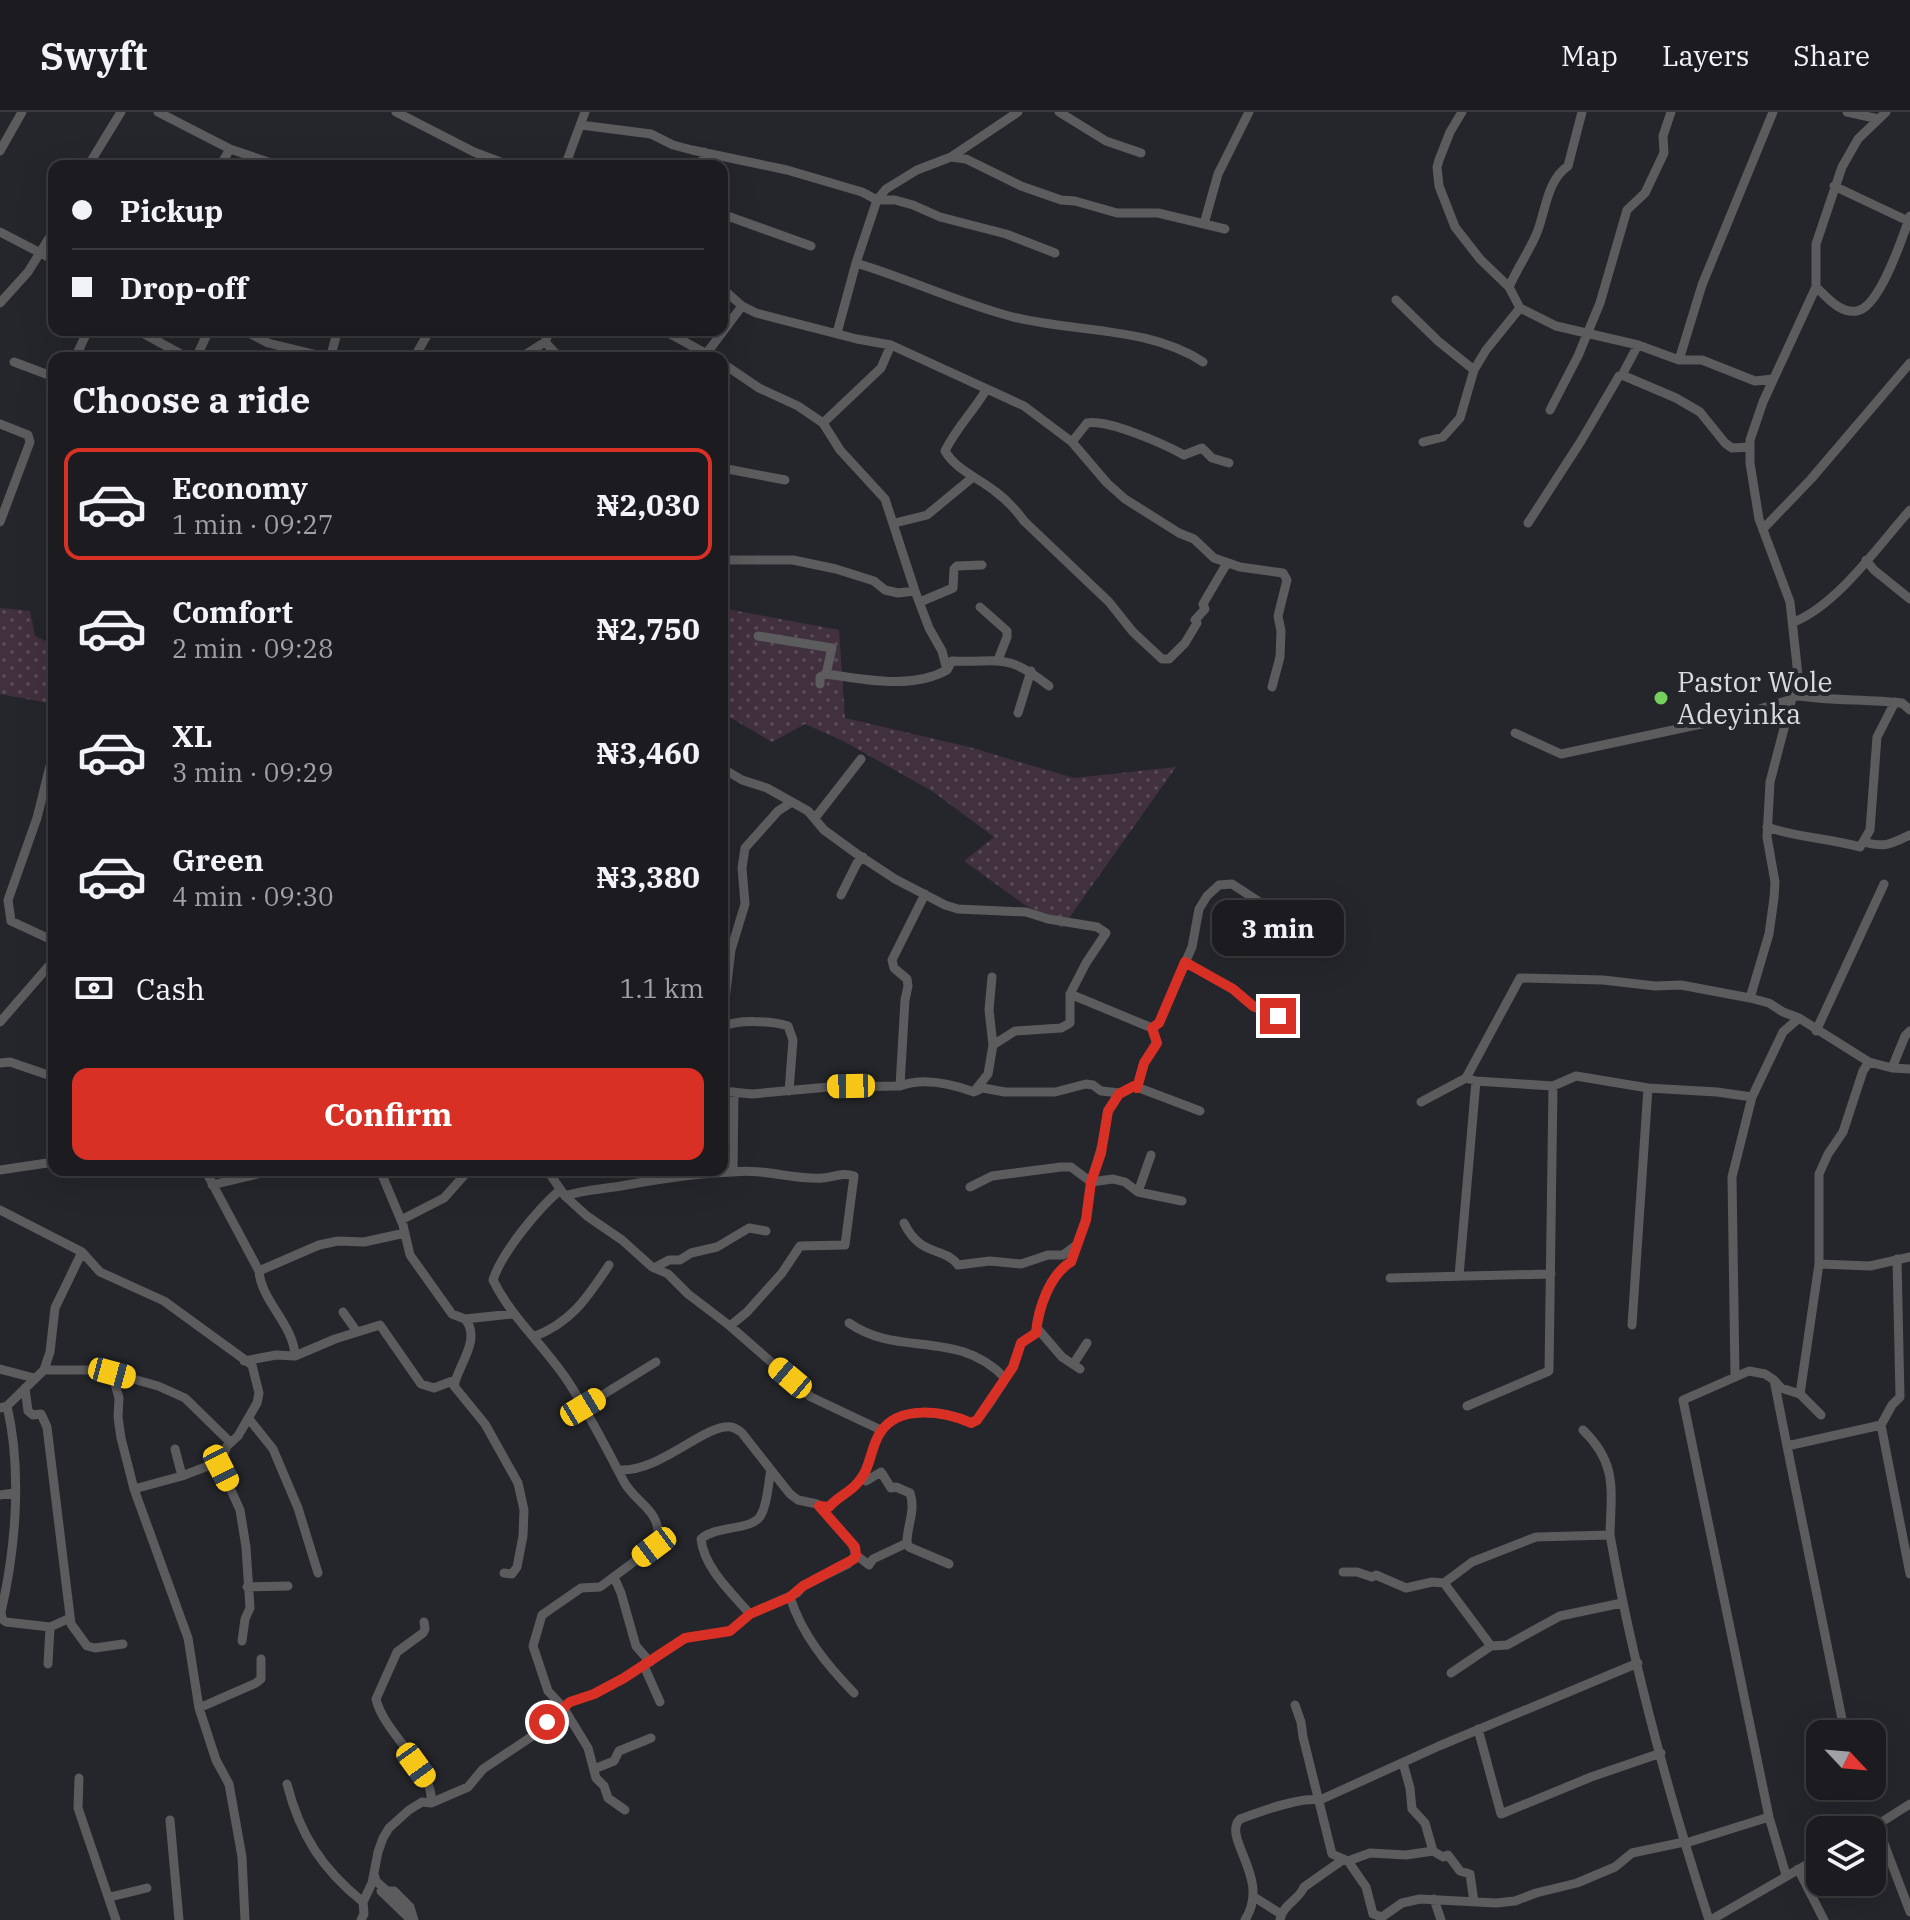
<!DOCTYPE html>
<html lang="en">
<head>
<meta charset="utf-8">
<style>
	:root { --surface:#1c1c20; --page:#252529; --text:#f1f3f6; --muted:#a0a1a5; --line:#3a3a3e; --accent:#d93025 }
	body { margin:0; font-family:"IBM Plex Serif",serif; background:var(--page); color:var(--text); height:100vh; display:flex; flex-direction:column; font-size:30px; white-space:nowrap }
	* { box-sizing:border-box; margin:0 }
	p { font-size:26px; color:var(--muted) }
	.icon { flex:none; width:44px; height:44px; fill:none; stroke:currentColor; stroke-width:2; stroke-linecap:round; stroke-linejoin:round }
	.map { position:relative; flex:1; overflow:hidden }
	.drawer { position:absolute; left:48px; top:240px; width:680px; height:824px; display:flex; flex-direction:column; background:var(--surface); border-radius:16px; box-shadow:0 8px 32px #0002,0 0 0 2px var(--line) }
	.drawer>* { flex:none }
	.top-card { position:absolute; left:48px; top:48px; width:680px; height:176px; border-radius:16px; box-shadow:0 8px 32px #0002,0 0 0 2px var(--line); display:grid; align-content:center; height:176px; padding:0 24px; background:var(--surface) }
	.needle { width:52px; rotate:116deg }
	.tools { position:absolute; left:1806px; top:1608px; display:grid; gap:16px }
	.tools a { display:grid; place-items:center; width:80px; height:80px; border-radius:16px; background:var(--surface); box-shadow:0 8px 32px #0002,0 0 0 2px var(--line); font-size:40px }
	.end { position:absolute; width:36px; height:36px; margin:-18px; border:10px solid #d93025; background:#fff; box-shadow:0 0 0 4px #fff }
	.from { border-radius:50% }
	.bubble { position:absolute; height:56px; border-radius:16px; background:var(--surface); box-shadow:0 8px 32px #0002,0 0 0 2px var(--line); font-size:26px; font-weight:800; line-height:56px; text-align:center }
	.car { position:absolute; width:24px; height:48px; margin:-24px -12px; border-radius:10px; box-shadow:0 0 6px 2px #0007; background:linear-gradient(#f5c518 24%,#345 0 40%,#f5c518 0 76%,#345 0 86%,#f5c518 0) }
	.top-card b { display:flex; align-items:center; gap:28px; height:76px; font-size:30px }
	.top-card b+b { border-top:2px solid var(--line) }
	.top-card i { width:20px; height:20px; background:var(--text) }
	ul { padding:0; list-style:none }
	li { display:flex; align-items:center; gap:24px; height:112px; margin:0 16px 12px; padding:0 8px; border:4px solid transparent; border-radius:16px }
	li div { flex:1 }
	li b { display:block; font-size:30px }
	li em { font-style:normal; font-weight:800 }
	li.active { border-color:var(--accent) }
	li>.icon { width:72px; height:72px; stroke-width:1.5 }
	h2 { padding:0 24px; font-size:36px; line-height:96px }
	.pay { display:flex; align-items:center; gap:20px; height:88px; padding:0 24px; font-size:30px }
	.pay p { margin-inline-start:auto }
	.primary-button { display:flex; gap:16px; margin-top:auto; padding:16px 24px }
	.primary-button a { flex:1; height:92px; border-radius:16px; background:var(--accent); color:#fff; font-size:32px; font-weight:800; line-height:92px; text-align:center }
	header { display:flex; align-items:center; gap:48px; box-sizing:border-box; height:112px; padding:0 40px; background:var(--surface); border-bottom:2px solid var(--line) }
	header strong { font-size:38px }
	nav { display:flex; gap:44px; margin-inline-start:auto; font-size:28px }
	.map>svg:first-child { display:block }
	.grass { fill:url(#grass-dots) }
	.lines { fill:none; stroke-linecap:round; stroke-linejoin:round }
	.minor { stroke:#5c5b5e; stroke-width:9 }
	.route { stroke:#d93025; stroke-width:10 }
	.poi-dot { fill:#74d25c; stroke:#25262b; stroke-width:3 }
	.labels { text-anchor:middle; stroke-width:8; stroke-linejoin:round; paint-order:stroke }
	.poi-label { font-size:28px; fill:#d9dadd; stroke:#25262b; text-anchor:start }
</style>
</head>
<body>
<header>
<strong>Swyft</strong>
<nav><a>Map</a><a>Layers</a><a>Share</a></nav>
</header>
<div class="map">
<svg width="1910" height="1808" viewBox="0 0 1910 1808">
	<defs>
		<pattern id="grass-dots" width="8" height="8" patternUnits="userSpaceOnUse" patternTransform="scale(2)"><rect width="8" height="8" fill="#41303d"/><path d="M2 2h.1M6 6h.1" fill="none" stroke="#5c4d59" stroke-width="1.8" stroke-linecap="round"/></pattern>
	</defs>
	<rect width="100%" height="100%" fill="#25262b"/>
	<!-- grass -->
	<path class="grass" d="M 0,496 L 30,499 L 35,524 L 54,533 L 54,592 L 0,582 Z
		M 722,496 L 839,518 L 845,606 L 969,635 L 1074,666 L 1176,655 L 1062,816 L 1022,791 L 964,749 L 994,725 L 932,679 L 843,629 L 805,612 L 772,630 L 731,606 L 722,605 Z"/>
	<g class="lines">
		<!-- minor -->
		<path class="minor" d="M 158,0 L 230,37 L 280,54
			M 396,0 L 474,40 L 511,54
			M 1059,0 L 1106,29 L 1141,41
			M 1462,0 L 1450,20 L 1439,48 L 1437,55 L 1439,74 L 1455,115 L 1480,147 L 1509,175 L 1520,196 L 1556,214 L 1638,233 L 1679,248 L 1702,248 L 1755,269 L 1773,267
			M 1847,0 L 1879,7
			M 581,13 L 651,22 L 673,33 L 692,38 L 787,58 L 862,80 L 877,88 L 895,88 L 913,93 L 940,105 L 1006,122 L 1055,141
			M 0,39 L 22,0
			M 951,45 L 966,47 L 1021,74 L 1061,88 L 1075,89 L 1117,101 L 1158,101 L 1225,117
			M 88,54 L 121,0
			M 220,54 L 230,37
			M 565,54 L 585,0
			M 702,54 L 704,40
			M 1834,74 L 1908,109
			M 722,102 L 811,134
			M 1204,112 L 1218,62 L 1249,0
			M 0,120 L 54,148
			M 856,151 C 909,167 959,191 1013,205 C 1076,221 1148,214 1203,250
			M 1509,175 C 1517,157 1528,141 1536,123 C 1546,100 1546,69 1568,54 L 1582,0
			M 1816,175 C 1827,185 1840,202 1857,199 C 1880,195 1903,124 1910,104
			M 722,176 L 742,194 L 756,201 L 857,227 L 891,233 L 1024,294 L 1072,330 L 1107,371 L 1125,387 L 1179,421 L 1194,427 L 1214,446 L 1240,455 L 1283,461 L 1287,468 L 1278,504 L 1281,519 L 1280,545 L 1272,575
			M 1396,188 L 1438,229 L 1474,258
			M 0,191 L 28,160 L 54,118
			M 137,218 L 188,246
			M 243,218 L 268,231 L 330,246
			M 663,218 L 714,246
			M 837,221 L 856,151 L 877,88 L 886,77 L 917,58 L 951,45 L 1018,0
			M 545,230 L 560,246
			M 75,246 L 88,218
			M 196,246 L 209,218
			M 330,246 L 338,218
			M 414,246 L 430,218
			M 520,246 L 545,230 L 550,218
			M 703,246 L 742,194
			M 1679,248 L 1702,173 L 1773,0
			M 14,250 L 54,265
			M 722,251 L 759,276 L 798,294 L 823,311 L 840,338 L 885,387 L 915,479 L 929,516 L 942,539 L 947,558 L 952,549 C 1001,551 1006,540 1049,574
			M 1622,263 L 1676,286 L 1700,300 L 1725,331 L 1732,336 L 1750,335
			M 986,278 C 973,300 956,316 945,339 C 956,358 979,366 996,380 C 1007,388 1016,398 1024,409 L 1109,490 L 1133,520 L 1162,547 L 1169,547 L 1185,531 L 1197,511 L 1195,508 L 1205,497 L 1203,492 L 1227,451
			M 1550,298 L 1578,244 L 1600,191 L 1627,98 L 1645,81 L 1664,41 L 1663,24 L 1671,0
			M 823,311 L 881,256 L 891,233
			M 0,312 L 28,323 L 30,330 L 0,410
			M 1072,330 L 1087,311 C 1108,307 1164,332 1184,343 L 1202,336 L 1212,346 L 1229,351
			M 1423,330 L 1443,325 L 1460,306 L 1474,258 L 1486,238 L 1520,196
			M 722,356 L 785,368
			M 895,411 L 927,403 L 973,365
			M 1528,411 L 1581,329 L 1619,264 L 1622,263 L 1638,233
			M 1763,417 L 1811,367 L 1910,251
			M 722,448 L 793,448 L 836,457 L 874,469 L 885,478 L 898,481 L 915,479
			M 1866,448 L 1874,458 L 1910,487
			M 920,490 L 953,476 L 954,457 L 957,454 L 982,453
			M 980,495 L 1007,519 L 1007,525 L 998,548
			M 1794,510 C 1838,492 1878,434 1910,398
			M 758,524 L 832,536 L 826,562 L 820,565 L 820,572
			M 826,562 C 865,567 911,578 947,558
			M 1791,583 C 1828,589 1865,587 1902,591 L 1910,598
			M 1018,601 L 1031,559
			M 1515,621 L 1561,642 L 1734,605 L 1789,588
			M 54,638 L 37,706 L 8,788 L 11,809 L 54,829
			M 722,656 L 742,668 L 767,676 L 808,699 L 824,718 L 857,742 L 895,767 L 945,793 L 958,797 L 1026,800 L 1048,807 L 1097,815 L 1106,821 L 1086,851 L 1070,882 L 1070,911 L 1061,916 L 1015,919 L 993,933
			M 815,706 L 861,647
			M 1767,715 C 1799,726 1828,726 1860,735 L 1863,730 C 1887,736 1889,732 1910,723
			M 1863,730 L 1870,718 L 1877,625 L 1895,590
			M 841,783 L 857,751 L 863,745
			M 1185,850 L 1233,877 L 1253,894 L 1278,904
			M 1070,882 L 1152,916 L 1157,931 L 1144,951 L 1137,976
			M 1750,886 L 1769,822 L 1774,786 L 1775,770 L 1767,725 L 1770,670 L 1798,563 L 1790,490 L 1759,407 L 1750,351 L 1750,328 L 1763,290 L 1816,175 L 1816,132 L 1842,55 L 1858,27 L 1886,0
			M 0,910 L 54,848
			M 722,912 L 731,838 L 745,792 L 742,756 L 745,736 L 778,699 L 792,690
			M 722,915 C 738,907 771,909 788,914 L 793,928 L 789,979
			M 1152,916 L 1159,911 L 1192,835 L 1199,797 L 1207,784 L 1219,773 L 1232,772 L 1278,802 L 1319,823
			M 1816,919 L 1884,772
			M 0,951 L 10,950 L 54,965
			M 1892,956 L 1905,924 L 1910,919
			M 1466,966 L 1520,866 L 1603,868 L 1655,874 L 1681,873 L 1750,886 L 1769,891 L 1783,900 L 1799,906 L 1869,950 L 1892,956 L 1910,957
			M 900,974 L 905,888 L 908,874 L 907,867 L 894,856 L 892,848 L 925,782
			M 976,977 L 988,962 L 993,933 L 989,898 L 992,865
			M 722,979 L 752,982 L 829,975 L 900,974 C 923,965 952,972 974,980 L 983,976 L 1005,980 L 1055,980 L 1086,972 L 1093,973 L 1101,979 L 1120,981
			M 1421,990 L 1466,966 L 1476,969 L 1553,974 L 1576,964 L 1648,976
			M 0,1058 L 54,1050
			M 205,1058 L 259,1159 C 261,1189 294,1213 295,1244 L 276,1243 L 244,1249
			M 380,1058 L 403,1113 L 410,1143 L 452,1202 L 465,1207 L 512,1202
			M 547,1058 L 565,1084 L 587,1104 L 622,1128 L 652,1155 L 668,1162 L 688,1182 L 730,1214 L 811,1285 L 881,1318
			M 212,1073 L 274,1058
			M 970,1075 L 992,1064 L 1061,1055 L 1071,1055 L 1091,1070 L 1113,1067 L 1125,1070 L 1138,1080 L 1182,1089
			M 560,1078 C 538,1097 502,1140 493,1168 C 512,1207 546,1235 569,1271 C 589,1302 606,1335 623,1368 C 634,1391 662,1397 658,1429 L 654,1435 L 600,1475 L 581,1476 L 542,1503 L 533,1534 L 548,1579 L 563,1595 L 588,1636 L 596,1666 L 604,1674 L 608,1686 L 625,1698
			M 1138,1080 L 1151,1043
			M 565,1084 C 583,1078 602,1077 621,1074 C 659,1067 695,1061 733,1060 L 734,980
			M 0,1098 L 82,1140 L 100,1160 L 164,1189 L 252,1253 L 259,1281 L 257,1291 L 238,1324 L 227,1334 L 221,1349 L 221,1356 L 240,1398 L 246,1435 L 250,1496 L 245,1507 L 242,1529
			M 401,1108 L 444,1086 L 469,1058
			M 904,1111 C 921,1146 944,1134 958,1153 L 990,1149 L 1021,1152 L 1048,1143 L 1063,1143 L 1075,1134
			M 1897,1147 L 1900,1285 L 1892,1293 L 1881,1313 L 1910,1462
			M 1819,1152 L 1870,1154 L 1910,1145
			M 654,1156 L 669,1148 L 680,1148 L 691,1141 L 717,1135 L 749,1116 L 766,1119
			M 259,1159 L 319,1133 L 338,1129 L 364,1130 L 405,1121
			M 1459,1164 L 1476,969
			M 1390,1166 L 1551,1162
			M 343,1200 L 357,1220
			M 465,1207 C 482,1227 458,1253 454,1274 L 485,1312 L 518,1371 L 524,1398 L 523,1424 L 517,1455 L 512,1462 L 504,1461
			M 849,1211 C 899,1246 957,1216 1005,1266
			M 1632,1213 L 1648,976 L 1717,980 L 1752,985
			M 730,1214 L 747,1200 L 782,1161 L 800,1134 L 845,1133 L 854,1064 C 842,1060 835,1065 823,1066 C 793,1068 763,1056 733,1060
			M 1037,1216 L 1062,1245 L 1080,1257
			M 533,1225 C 571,1211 587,1186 609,1153
			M 295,1244 L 335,1227 L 380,1213 L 421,1272 L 434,1276 L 455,1268
			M 1074,1251 L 1087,1231
			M 0,1257 L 34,1266
			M 44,1258 L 104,1258 L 112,1261 L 119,1286 L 118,1305 L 121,1326 L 134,1377 L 188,1526 L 199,1596 L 216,1648 L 229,1672 L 242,1745 L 245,1808
			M 112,1261 L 158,1274 L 185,1286 L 230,1330
			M 1735,1264 L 1732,1065 L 1752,985 L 1783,920 L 1799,906
			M 1774,1268 L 1781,1276 L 1800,1282 L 1821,1303
			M 25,1276 L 28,1299 L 33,1303 L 41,1302 L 47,1315 L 71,1512 L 87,1534 L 95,1536 L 123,1532
			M 1800,1282 L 1819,1152 L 1819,1062 L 1828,1042 L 1843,1020 L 1863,959 L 1869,950
			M 7,1294 C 22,1358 16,1436 1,1500 L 2,1507 L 6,1510 L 50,1515 L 70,1506
			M 1467,1294 L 1549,1259 L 1553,974
			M 583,1295 L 656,1250
			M 0,1296 L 7,1294 L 44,1258 L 50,1240 L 55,1196 L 82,1140
			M 249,1307 L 273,1337 L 298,1396 L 318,1461
			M 1583,1318 C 1618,1352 1611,1378 1610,1423
			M 175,1337 L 182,1364
			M 619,1358 C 661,1360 704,1312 731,1315 C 736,1316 738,1318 742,1321 L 790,1382 L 798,1388 L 817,1392 L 852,1431 L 856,1443 L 869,1453 L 873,1447 L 907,1431
			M 864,1362 L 866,1369 L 881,1360 L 891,1376 L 896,1375 L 910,1381 C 916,1399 907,1412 907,1431
			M 134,1377 L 182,1364 L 221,1349
			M 0,1383 L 14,1381
			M 819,1394 L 829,1395 C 840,1383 854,1379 864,1362 C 871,1349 872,1333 880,1321 C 898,1292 944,1299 971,1311 L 977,1308 L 989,1292 L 1013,1255 L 1021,1231 L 1036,1221 C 1038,1198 1049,1163 1071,1150 L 1086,1108 L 1091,1070 L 1103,1030 L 1108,999 L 1119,982 L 1134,974 L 1200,999
			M 907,1431 L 909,1435 L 949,1452
			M 1343,1460 L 1357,1460 L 1372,1465 L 1376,1463 L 1406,1476 L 1432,1470 L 1444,1471
			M 614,1465 L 621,1481 L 636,1534 L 650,1550
			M 247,1475 L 288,1474
			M 790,1485 C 802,1523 827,1553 854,1581
			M 750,1502 C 732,1481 704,1456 701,1427 C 716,1413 753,1419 761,1403 C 768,1391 768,1371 771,1358
			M 424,1510 L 425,1517 L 423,1521 L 397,1540 L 376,1587 C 384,1622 435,1657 431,1691
			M 1491,1534 L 1444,1471 L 1472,1450 L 1536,1425 L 1610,1423 C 1633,1554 1669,1684 1709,1808
			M 48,1552 L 50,1515
			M 644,1554 L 660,1590
			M 1451,1561 L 1491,1534 L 1507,1533 L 1560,1504 L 1622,1491
			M 1295,1593 L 1301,1610 L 1303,1625 L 1332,1742 L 1348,1749 L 1370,1741 L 1406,1743 L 1433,1739 L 1443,1745 L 1448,1743 L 1460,1759 L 1470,1762 L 1474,1790
			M 199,1596 L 256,1571 L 261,1567 L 261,1547
			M 1478,1617 L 1501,1702 L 1591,1665 L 1661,1641
			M 1845,1622 L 1787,1334 L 1881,1313
			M 1403,1651 L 1410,1676 L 1412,1697 L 1425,1711 L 1433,1739
			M 599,1655 L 614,1649 L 619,1639 L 651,1626
			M 79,1666 L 78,1696 L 116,1808
			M 287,1672 C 300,1723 322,1757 363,1790
			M 170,1708 L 179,1808
			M 1877,1713 L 1910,1800
			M 1869,1718 L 1910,1692
			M 1686,1731 L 1769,1705
			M 1348,1749 L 1366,1775 L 1373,1802 L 1382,1805
			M 1798,1757 L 1824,1808
			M 374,1762 L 376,1769 L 387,1779 L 394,1779 L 410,1795 L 414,1808
			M 1786,1763 L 1769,1705 L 1683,1288 L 1749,1259 L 1765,1262 L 1774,1268 L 1787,1334
			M 381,1779 L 411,1808
			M 110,1785 L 147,1776
			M 1254,1785 L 1281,1802
			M 1434,1787 L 1441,1808
			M 1382,1805 L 1402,1791 L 1420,1787 L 1496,1791 L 1515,1789 L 1536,1781 L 1577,1771 L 1615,1755 L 1632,1741 L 1684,1730
			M 361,1808 L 364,1802 L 363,1790 L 372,1771 L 378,1740 L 383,1726 L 389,1716 L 409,1698 L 422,1690 L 431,1691 L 468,1675 L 483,1657 L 531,1625 L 570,1590 L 594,1582 L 624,1566 L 685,1526 L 730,1519 L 750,1502 L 797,1481 L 803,1474 L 848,1452 L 856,1443
			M 1245,1808 C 1272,1766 1221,1726 1240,1707 C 1259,1700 1302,1684 1320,1688 L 1439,1634 L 1638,1551
			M 1280,1808 C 1282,1793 1299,1788 1304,1775 L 1344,1747
			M 1711,1808 L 1820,1745"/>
	</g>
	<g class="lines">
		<!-- route -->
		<path class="route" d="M 547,1610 L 570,1590 L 594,1582 L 624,1566 L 685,1526 L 730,1519 L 750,1502 L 790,1485 L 803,1474 L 854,1447 L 856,1443 L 855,1435 L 819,1394 L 829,1395 C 840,1382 854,1380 864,1362 C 871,1349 872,1333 880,1321 C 898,1292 944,1299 971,1311 L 977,1308 L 1013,1255 L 1021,1231 L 1036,1221 C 1038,1198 1049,1163 1071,1150 L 1086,1108 L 1091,1070 L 1101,1041 L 1108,999 L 1119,982 L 1134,974 L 1137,976 L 1144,951 L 1157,931 L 1152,916 L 1159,911 L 1185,850 L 1233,877 L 1253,894 L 1278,904"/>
	</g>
	<!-- markers -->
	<circle class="poi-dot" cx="1661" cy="586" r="8"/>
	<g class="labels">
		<!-- poi labels -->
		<g class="poi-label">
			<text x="1677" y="580">Pastor Wole<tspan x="1677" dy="32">Adeyinka</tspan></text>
		</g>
	</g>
</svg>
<div class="tools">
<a><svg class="needle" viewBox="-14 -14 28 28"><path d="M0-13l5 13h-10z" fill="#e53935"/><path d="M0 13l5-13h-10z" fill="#a0a1a5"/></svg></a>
<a><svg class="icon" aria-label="layers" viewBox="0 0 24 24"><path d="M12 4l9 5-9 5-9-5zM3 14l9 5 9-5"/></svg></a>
</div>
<i class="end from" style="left:547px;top:1610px"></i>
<i class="end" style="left:1278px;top:904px"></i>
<div class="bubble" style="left:1212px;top:788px;width:132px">3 min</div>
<i class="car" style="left:851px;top:974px;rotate:269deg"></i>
<i class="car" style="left:112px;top:1261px;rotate:105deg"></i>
<i class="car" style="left:790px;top:1266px;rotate:310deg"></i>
<i class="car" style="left:583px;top:1295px;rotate:59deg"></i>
<i class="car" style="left:221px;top:1356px;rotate:153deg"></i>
<i class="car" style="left:654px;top:1435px;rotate:233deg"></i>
<i class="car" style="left:416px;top:1653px;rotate:144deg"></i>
<div class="top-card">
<b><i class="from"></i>Pickup</b>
<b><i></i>Drop-off</b>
</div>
<section class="drawer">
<h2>Choose a ride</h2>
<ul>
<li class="active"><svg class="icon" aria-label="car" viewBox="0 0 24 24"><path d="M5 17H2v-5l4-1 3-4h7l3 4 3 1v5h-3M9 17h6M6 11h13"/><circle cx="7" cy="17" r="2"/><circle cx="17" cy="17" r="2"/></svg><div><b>Economy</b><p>1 min · 09:27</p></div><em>₦2,030</em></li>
<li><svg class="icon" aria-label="car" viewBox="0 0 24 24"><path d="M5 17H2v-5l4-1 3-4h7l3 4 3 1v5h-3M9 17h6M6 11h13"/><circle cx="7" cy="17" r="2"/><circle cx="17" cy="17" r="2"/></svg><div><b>Comfort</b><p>2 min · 09:28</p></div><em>₦2,750</em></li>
<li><svg class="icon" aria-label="car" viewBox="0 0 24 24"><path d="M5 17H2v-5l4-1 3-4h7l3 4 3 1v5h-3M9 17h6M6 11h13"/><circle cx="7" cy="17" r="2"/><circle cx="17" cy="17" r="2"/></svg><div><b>XL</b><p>3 min · 09:29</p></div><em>₦3,460</em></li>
<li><svg class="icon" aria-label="car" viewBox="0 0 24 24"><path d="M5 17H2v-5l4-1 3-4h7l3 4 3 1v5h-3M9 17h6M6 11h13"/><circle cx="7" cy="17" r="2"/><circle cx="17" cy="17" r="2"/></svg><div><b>Green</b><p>4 min · 09:30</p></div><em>₦3,380</em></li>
</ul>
<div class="pay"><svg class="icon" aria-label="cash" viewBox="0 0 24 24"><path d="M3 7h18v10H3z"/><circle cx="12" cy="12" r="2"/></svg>Cash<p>1.1 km</p></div>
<div class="primary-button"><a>Confirm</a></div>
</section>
</div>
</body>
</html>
